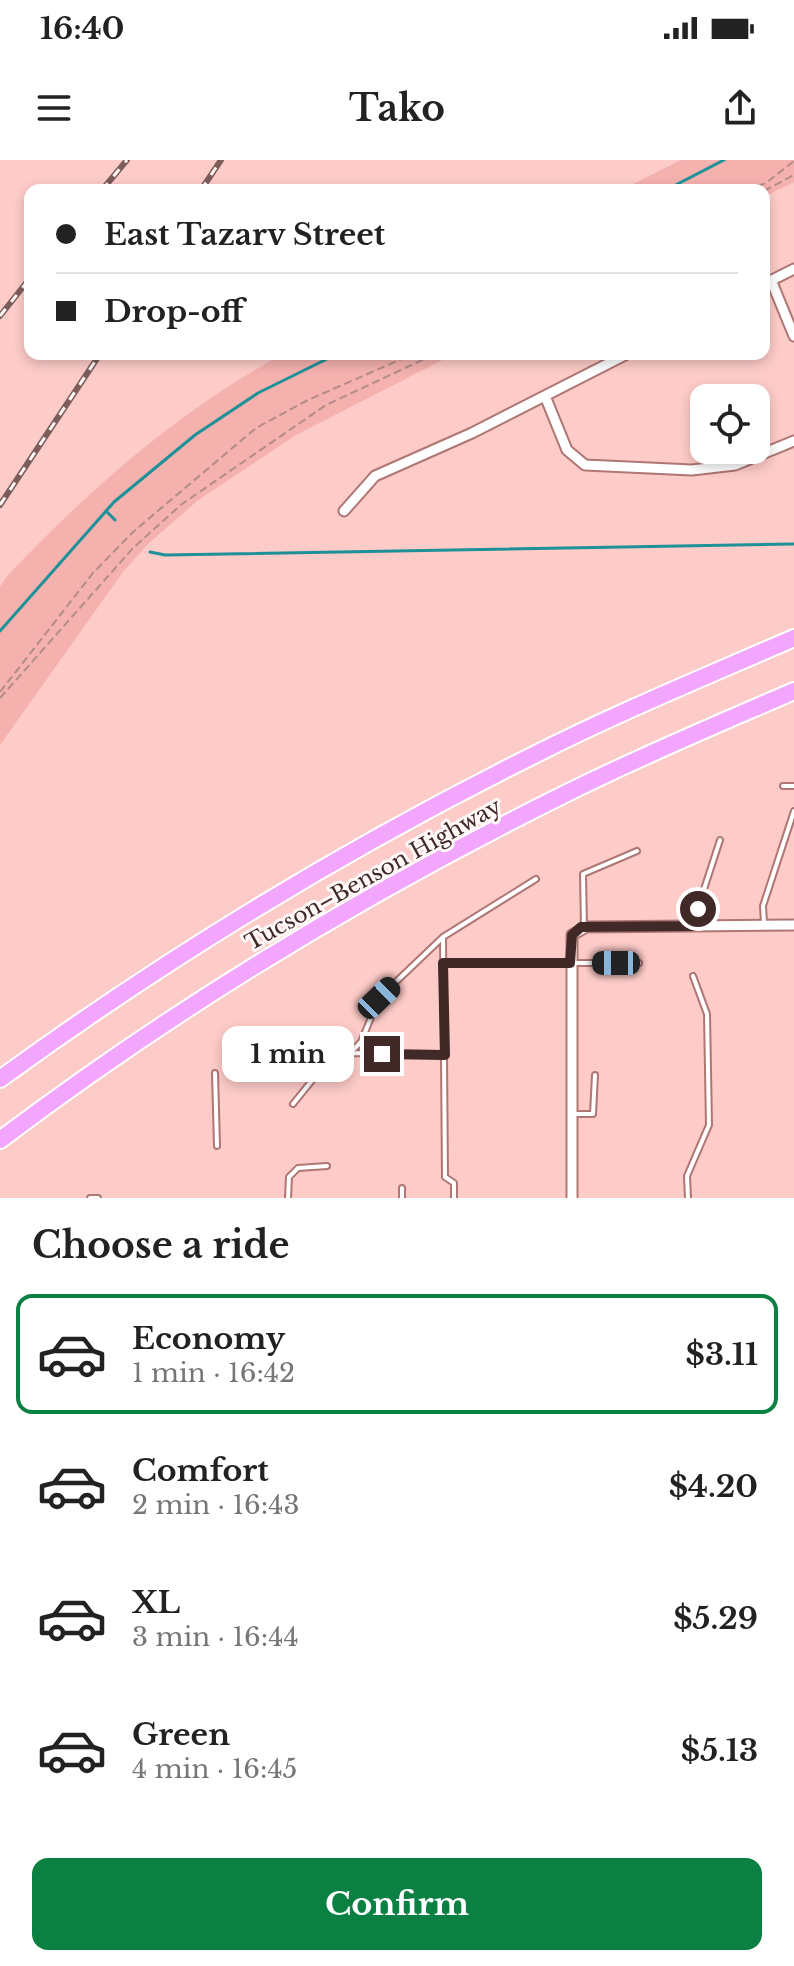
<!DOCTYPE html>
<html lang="en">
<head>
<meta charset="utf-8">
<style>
	:root { --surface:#fff; --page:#f2f2f2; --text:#222; --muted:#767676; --line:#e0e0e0; --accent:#0b8043 }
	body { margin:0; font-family:"Libre Baskerville",serif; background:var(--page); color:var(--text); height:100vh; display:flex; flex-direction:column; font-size:30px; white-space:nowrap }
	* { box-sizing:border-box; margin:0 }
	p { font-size:26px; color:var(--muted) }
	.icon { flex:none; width:44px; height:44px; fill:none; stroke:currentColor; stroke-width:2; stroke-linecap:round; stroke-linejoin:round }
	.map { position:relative; height:1038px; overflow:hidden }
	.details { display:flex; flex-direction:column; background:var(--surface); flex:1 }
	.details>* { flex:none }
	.top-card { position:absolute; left:24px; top:24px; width:746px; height:176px; border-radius:16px; box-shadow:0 4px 12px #0003; display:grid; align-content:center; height:176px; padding:0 32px; background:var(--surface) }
	.controls { position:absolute; left:690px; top:224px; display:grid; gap:16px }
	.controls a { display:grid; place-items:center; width:80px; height:80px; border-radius:16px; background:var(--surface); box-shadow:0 4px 12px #0003; font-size:40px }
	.end { position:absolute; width:36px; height:36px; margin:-18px; border:10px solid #412928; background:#fff; box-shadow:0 0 0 4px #fff }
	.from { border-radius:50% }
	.bubble { position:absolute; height:56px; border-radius:16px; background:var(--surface); box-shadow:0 4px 12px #0003; font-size:26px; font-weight:800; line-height:56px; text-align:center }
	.car { position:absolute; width:24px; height:48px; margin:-24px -12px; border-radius:10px; box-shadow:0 0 6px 2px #0007; background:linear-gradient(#222 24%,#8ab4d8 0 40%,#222 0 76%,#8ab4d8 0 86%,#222 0) }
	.top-card b { display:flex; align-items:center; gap:28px; height:76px; font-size:30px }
	.top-card b+b { border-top:2px solid var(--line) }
	.top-card i { width:20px; height:20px; background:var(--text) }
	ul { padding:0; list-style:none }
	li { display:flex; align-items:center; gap:24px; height:120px; margin:0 16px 12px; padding:0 16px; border:4px solid transparent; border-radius:16px }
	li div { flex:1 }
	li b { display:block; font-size:30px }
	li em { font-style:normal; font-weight:800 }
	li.selected { border-color:var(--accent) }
	li>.icon { width:72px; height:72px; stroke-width:1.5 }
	h2 { padding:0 32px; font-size:36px; line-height:96px }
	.button { display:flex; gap:16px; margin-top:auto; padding:16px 32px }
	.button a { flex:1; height:92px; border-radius:16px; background:var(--accent); color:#fff; font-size:32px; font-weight:800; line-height:92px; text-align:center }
	.status { display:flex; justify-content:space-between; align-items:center; height:56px; padding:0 40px; background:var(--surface); direction:ltr }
	.status svg { height:22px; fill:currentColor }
	header { display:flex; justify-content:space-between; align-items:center; height:104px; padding:0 32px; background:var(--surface); font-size:36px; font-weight:800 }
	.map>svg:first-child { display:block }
	.green { fill:#f5b1ae }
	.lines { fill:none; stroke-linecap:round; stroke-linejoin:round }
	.stream { stroke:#1d9198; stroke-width:3 }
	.lane-casing { stroke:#af7674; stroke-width:8 }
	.street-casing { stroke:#af7674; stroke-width:13 }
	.highway-casing { stroke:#fff; stroke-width:20 }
	.path { stroke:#b38b89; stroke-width:2; stroke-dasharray:8 4; stroke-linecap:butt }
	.lane { stroke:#fff; stroke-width:4 }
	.street { stroke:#fff; stroke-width:9 }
	.highway { stroke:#f2a6fd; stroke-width:16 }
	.rail-casing { stroke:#7d5d5b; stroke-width:6 }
	.rail { stroke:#fff8f8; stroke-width:3; stroke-dasharray:9; stroke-linecap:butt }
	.route { stroke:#412928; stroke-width:10 }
	.labels { text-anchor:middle; stroke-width:6; stroke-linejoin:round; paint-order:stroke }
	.street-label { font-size:22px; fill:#412928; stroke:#fff8f8 }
</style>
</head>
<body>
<div class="status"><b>16:40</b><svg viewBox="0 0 49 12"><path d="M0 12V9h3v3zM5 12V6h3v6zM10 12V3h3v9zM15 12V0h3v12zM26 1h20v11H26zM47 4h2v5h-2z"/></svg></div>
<header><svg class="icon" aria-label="menu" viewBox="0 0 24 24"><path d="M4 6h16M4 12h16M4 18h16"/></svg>Tako<svg class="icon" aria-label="share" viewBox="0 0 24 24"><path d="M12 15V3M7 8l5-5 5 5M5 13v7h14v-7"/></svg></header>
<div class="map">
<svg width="794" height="1038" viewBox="0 0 794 1038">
	<rect width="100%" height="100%" fill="#fdcbc8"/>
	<!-- green -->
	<path class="green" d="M 681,0 L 794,0 L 794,22 L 764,37 L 764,30 L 621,30 Z
		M 283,194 L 454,194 L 296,275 L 197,341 L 148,384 L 123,412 L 0,585 L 0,427 L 7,416 C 89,330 178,251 283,194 Z"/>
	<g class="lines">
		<!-- stream -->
		<path class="stream" d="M 666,30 L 724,0
			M 107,352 L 115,360
			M 150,392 L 165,395 L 794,384
			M 0,471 L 114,342 L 195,275 L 258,233 L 337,194"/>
		<!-- lane casing -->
		<g class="lane-casing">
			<path id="lane" d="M 783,626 L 794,626
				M 693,763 L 720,680
				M 764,763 L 763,746 L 794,651
				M 584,767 L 583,714 L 637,691
				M 443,803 L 639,803
				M 351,892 L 361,882 L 379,838 L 443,777
				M 215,913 L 217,986
				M 293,944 L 331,897 L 351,893 L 445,895
				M 573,954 L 593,954 L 595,915
				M 90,1038 L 98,1038
				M 288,1038 L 289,1017 L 298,1008 L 327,1006
				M 402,1038 L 402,1028
				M 454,1038 L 454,1023 L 445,1017 L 443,777 L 536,719
				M 688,1038 L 687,1016 L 709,965 L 707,854 L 693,816"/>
		</g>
		<!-- street casing -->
		<g class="street-casing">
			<path id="street" d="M 771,120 L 794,176
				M 764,124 L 794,109
				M 545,236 L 567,290 L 585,305 L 692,310 L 735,305 L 794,281
				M 344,351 L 375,316 L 472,273 L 627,194
				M 572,1038 L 572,775 L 586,767 L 794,765"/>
		</g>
		<!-- highway casing -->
		<g class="highway-casing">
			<path id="highway" d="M 0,919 C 169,796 347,688 534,595 C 619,552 707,516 794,478
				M 0,980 C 178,846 368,731 567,633 C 641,596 718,564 794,531"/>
		</g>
		<!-- path -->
		<path class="path" d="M 746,30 L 766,23 L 794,1
			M 764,31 L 794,15
			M 0,532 L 93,413 L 133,372 L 256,268 L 308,240 L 413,194
			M 0,538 L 133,388 L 182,344 L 326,245 L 435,194"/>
		<!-- lane -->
		<use href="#lane" class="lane"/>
		<!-- street -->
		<use href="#street" class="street"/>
		<!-- highway -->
		<use href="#highway" class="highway"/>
		<!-- rail casing -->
		<g class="rail-casing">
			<path id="rail" d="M 102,30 L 127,0
				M 201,30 L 221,0
				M 0,156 L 30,118
				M 0,345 L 100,194"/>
		</g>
		<!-- rail -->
		<use href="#rail" class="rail"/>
	</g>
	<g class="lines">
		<!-- route -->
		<path class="route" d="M 382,894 L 445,895 L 443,803 L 570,803 L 572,775 L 581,767 L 693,766 L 698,749"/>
	</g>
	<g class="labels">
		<!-- street labels -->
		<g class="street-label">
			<text transform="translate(373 714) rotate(-29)" y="8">Tucson–Benson Highway</text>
		</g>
	</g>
</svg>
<div class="controls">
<a><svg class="icon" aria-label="locate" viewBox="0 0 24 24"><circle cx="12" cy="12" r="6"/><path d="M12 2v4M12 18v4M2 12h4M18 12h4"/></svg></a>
</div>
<i class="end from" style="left:698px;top:749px"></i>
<i class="end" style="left:382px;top:894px"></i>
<div class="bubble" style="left:222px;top:866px;width:132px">1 min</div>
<i class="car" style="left:616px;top:803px;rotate:270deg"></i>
<i class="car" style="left:379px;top:838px;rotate:46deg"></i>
<div class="top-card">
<b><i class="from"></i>East Tazarv Street</b>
<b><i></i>Drop-off</b>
</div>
</div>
<section class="details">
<h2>Choose a ride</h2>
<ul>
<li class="selected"><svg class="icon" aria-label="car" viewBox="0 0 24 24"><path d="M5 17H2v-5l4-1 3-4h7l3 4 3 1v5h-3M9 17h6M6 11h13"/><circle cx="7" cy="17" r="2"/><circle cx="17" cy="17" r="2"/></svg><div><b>Economy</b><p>1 min · 16:42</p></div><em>$3.11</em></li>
<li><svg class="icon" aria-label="car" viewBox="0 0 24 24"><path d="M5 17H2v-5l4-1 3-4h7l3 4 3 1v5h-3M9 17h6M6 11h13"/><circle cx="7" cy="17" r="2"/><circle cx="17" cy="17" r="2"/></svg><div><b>Comfort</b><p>2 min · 16:43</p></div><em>$4.20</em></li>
<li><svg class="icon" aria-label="car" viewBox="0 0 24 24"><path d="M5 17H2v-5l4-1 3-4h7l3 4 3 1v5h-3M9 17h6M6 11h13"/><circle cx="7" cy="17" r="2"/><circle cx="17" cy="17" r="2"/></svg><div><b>XL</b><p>3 min · 16:44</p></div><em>$5.29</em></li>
<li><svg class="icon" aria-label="car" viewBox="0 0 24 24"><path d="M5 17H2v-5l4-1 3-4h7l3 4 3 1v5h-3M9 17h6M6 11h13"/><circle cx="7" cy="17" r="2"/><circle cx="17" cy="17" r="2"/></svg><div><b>Green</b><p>4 min · 16:45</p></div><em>$5.13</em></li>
</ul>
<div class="button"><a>Confirm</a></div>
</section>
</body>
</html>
